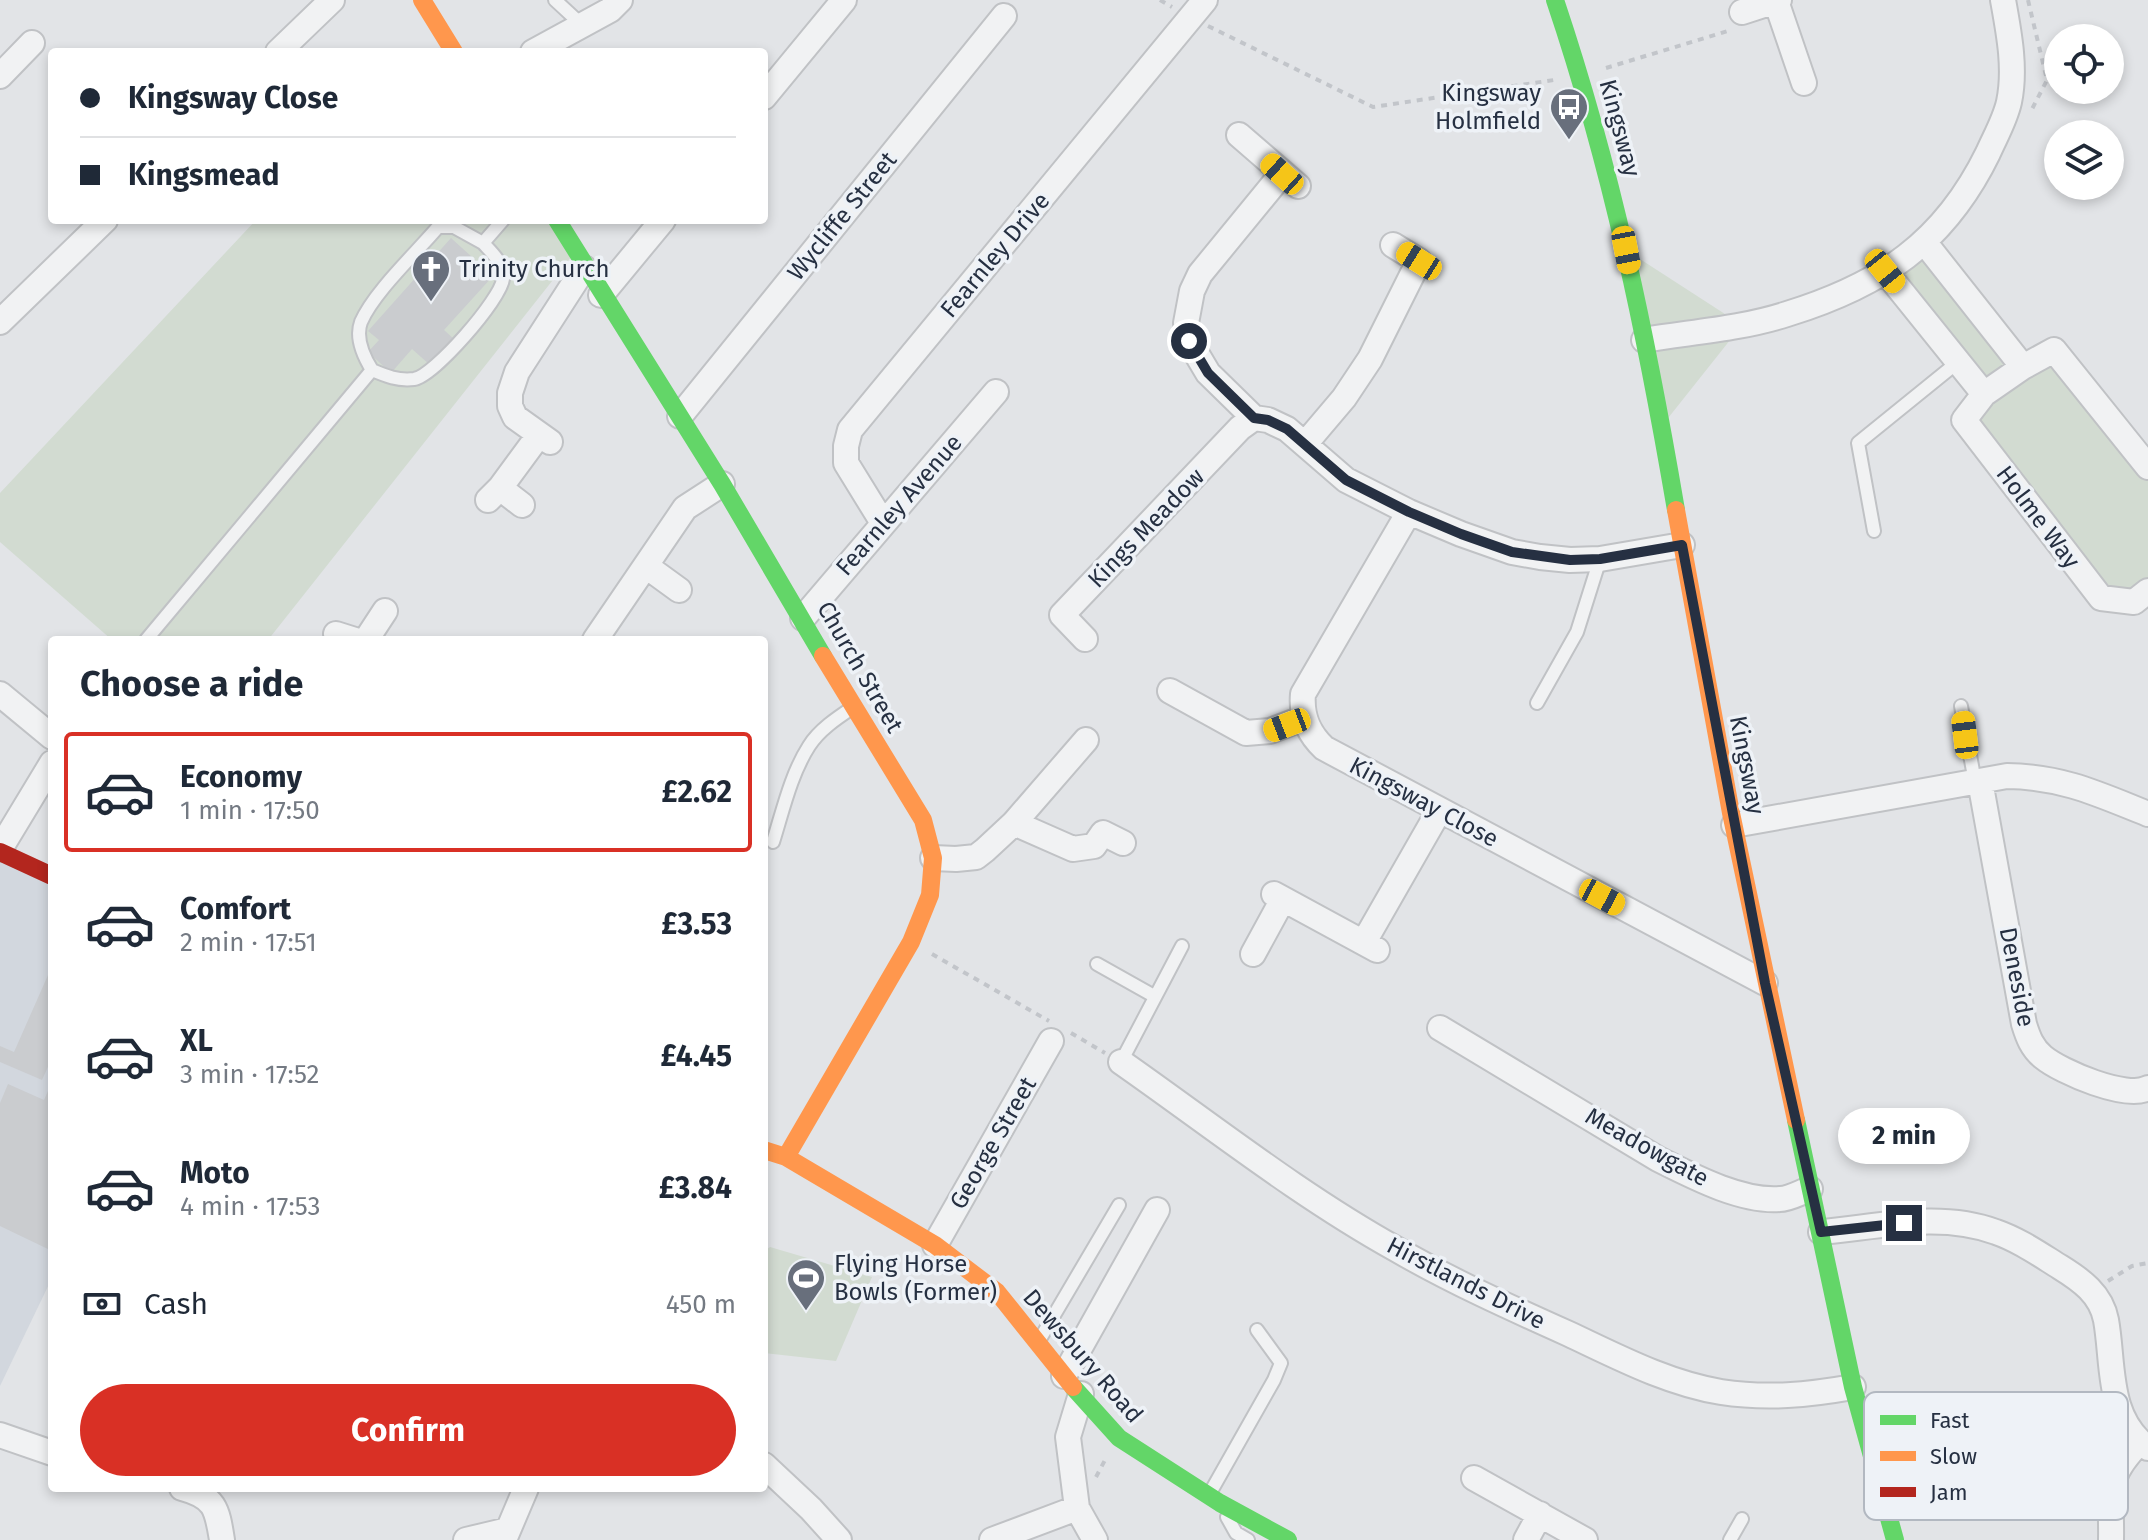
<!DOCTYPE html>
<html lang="en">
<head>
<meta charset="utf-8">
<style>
	:root { --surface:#fff; --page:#f6f6f7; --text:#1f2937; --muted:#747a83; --line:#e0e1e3; --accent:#d93025 }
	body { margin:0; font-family:"Fira Sans",sans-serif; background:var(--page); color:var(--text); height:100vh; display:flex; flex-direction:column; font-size:30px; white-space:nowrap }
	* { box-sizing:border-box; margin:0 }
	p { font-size:26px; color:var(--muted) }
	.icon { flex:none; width:44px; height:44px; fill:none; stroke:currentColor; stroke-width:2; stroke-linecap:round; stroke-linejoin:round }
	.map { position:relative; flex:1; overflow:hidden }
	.details { position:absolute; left:48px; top:636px; width:720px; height:856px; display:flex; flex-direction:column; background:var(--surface); border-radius:8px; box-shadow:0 4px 12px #0003 }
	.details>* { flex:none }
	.guide { position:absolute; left:48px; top:48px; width:720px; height:176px; border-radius:8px; box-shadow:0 4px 12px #0003; display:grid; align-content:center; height:176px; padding:0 32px; background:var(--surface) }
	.fabs { position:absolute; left:2044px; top:24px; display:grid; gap:16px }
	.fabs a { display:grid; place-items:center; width:80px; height:80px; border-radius:50%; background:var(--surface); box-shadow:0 4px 12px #0003; font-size:40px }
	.end { position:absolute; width:36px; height:36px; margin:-18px; border:10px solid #263042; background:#fff; box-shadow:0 0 0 4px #fff }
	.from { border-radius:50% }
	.bubble { position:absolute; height:56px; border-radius:28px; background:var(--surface); box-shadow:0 4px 12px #0003; font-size:26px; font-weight:700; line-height:56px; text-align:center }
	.car { position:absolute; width:24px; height:48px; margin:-24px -12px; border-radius:10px; box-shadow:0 0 6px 2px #0007; background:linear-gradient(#f5c518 24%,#345 0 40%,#f5c518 0 76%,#345 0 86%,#f5c518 0) }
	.guide b { display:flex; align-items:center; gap:28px; height:76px; font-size:30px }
	.guide b+b { border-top:2px solid var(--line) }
	.guide i { width:20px; height:20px; background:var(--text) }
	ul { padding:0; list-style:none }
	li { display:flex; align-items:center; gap:24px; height:120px; margin:0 16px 12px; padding:0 16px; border:4px solid transparent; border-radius:8px }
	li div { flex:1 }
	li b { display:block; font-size:30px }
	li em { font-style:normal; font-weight:700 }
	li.on { border-color:var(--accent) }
	li>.icon { width:72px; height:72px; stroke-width:1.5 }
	h2 { padding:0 32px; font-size:36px; line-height:96px }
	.pay { display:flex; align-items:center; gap:20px; height:88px; padding:0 32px; font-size:30px }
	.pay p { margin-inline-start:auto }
	.button { display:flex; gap:16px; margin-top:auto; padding:16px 32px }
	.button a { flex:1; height:92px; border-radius:48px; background:var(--accent); color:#fff; font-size:32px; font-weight:700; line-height:92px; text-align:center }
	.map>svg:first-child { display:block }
	.built { fill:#d2d7de }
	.green { fill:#d2dbd1 }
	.building { fill:#cacccf }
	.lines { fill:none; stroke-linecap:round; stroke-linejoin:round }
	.lane-casing { stroke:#c0c2c5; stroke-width:16 }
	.street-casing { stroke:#c0c2c5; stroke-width:28 }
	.path { stroke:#c2c5ca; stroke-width:4; stroke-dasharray:6 6; stroke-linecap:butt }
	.lane { stroke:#f1f2f3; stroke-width:12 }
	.street { stroke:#f1f2f3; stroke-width:24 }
	.fast { stroke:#63d668; stroke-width:18 }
	.slow { stroke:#ff974d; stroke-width:18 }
	.jam { stroke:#b3261e; stroke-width:18 }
	.route { stroke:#263042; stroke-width:10 }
	.labels { text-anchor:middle; stroke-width:7; stroke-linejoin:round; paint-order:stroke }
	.poi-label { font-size:24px; fill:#263042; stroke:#eef2f7; text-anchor:start }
	.street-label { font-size:24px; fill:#263042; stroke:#eef2f7 }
	.key { fill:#eef2f7; stroke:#b2b8c1; stroke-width:2 }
	.key-label { font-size:22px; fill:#263042 }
</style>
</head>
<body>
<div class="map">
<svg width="2148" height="1540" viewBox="0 0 2148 1540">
	<rect width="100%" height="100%" fill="#e2e4e7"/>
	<!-- built -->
	<path class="built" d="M 0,852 L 52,876 L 52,1278 L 0,1386 Z"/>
	<!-- green -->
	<path class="green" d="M 256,220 L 557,220 L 575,252 L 268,640 L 112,640 L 0,542 L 0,493 Z
		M 1925,243 L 2023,366 L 2054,350 L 2148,467 L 2148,591 L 2101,598 L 1964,420 L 1983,393 L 1885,271 Z
		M 1626,250 L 1742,325 L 1661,427 Z
		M 770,1247 L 872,1277 L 836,1361 L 764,1353 L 764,1251 Z"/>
	<!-- building -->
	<path class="building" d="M 451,238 L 493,276 L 444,330 L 454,339 L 430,365 L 412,349 L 391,373 L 368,352 L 379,340 L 368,331 Z
		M 52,966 L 52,1058 L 42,1080 L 0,1062 L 0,1046 L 14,1052 Z
		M 52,1082 L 52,1251 L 0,1226 L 0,1103 L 8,1084 L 44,1100 Z"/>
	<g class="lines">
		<!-- lane casing -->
		<g class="lane-casing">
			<path id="lane" d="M 555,0 L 582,25
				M 372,370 C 386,376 398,381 414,379 C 434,376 501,299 503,279 C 504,263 493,254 483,243
				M 1874,531 L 1858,443 L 1958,362
				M 146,640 L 372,370 C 364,357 355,338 361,322 C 374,292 416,253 438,227 L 454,227 L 483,243 L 503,220
				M 1537,703 L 1577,632 L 1600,559
				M 1961,706 L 1975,782
				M 773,842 C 783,810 791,774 809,746 C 819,730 837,718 852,708
				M 1097,964 L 1154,996
				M 1121,1062 L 1182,946
				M 1040,1339 L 1119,1205
				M 1210,1493 L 1274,1380 L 1281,1363 L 1257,1330
				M 1227,1517 L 1236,1533 L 1248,1540
				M 1730,1540 L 1742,1519"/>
		</g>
		<!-- street casing -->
		<g class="street-casing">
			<path id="street" d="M 1776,1 L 1804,83
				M 1742,12 L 1779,0
				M 278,52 L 332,0
				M 533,52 L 610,10 L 620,0
				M 0,76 L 32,43
				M 764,97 L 844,0
				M 1239,135 L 1298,186
				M 1282,174 L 1200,274 L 1192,291 L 1186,323 L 1189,341 L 1208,373 L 1254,418 L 1268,420 L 1287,429 L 1346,480 L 1409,512 L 1461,534 L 1512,552 L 1540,557 L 1570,560 L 1600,559 L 1682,545
				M 1925,243 L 2023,367
				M 1885,271 L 1984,394
				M 601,295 L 663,220
				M 0,322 L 105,220
				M 1644,340 C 1691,332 1741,329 1787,314 C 1881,285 1944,243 1988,153 C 1995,137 2005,120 2009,102 C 2016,69 2009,33 2003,0
				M 680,416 L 1004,16
				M 550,442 L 515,417 L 510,406 L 510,393 L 517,372 L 584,268
				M 1305,444 L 1344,398 L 1370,359 L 1419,261 L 1393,245
				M 2148,467 L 2054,350 L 2023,367 L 1984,394 L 1964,420 L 2101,598 L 2134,602 L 2148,591
				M 500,488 L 522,505
				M 488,500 L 500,488 L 539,435
				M 1409,512 L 1303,694 C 1301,716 1308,733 1324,748 L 1765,983
				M 883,523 L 846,463 L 846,446 L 850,430 L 1205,0
				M 646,566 L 679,590
				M 803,618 L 996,392
				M 336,634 L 355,640
				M 1085,639 L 1062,615 L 1240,428 L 1254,418
				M 366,640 L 385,611
				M 595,640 L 685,508 L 722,484
				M 1170,691 L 1246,733 L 1270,731 L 1304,718
				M 0,694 L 52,737
				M 1980,781 L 2024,1024 C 2028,1037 2032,1048 2043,1057 C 2061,1072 2127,1100 2148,1088
				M 1014,823 L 1073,849 L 1094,846 L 1103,833 L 1123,843
				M 1734,825 L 2007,776 C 2063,777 2098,794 2148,814
				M 0,849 L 52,763
				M 933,858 L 956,859 L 976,857 L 985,850 L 1014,823 L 1086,740
				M 1274,894 L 1377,950
				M 1364,942 L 1439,811
				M 1253,954 L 1283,899
				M 1440,1028 L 1658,1159 C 1692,1176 1741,1202 1780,1199 C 1789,1199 1801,1192 1810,1189
				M 1121,1062 C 1211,1125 1299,1195 1396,1249 C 1451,1281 1511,1308 1569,1334 C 1618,1357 1667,1383 1721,1392 C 1767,1399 1808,1395 1853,1387
				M 1821,1232 C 1878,1227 1940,1211 1996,1232 C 2019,1240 2039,1254 2060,1267 C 2081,1280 2101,1294 2106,1320 C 2114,1364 2106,1418 2148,1448
				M 935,1245 L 1051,1041
				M 1064,1376 L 1157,1210
				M 1081,1394 L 1068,1437 L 1077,1508 L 1095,1540
				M 0,1435 L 52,1453
				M 764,1465 L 811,1509 L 839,1540
				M 1474,1478 L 1585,1540
				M 182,1488 C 215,1497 217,1508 222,1540
				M 466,1540 L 508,1530
				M 504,1540 L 526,1488
				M 992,1540 L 1077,1508
				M 1526,1540 L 1540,1514
				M 2111,1540 C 2112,1493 2103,1479 2140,1442"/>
		</g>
		<!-- path -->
		<path class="path" d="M 1160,0 L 1172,7
			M 2028,0 L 2047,80 L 2031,111
			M 1208,26 L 1373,107 L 1554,80
			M 1606,68 L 1731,30
			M 932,954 L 1049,1021
			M 1071,1033 L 1105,1053
			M 2108,1281 L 2132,1266 L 2148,1263
			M 1887,1413 L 2099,1430 L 2112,1444
			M 1096,1477 L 1105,1460"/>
		<!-- lane -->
		<use href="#lane" class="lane"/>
		<!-- street -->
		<use href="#street" class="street"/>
		<!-- fast -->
		<path class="fast" d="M 1555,0 C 1612,169 1646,334 1676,510
			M 557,220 L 722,484 L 823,656
			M 1796,1120 L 1853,1387 L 1895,1540
			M 1073,1387 L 1119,1438 L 1220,1503 L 1288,1540"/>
		<!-- slow -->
		<path class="slow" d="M 422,0 L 454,52
			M 1676,510 L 1731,813 L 1796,1120
			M 764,1150 L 786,1157 L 935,1245 L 997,1292 L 1073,1387
			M 786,1157 L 911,942 L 930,895 L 933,858 L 923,820 L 823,656"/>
		<!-- jam -->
		<path class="jam" d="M 0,852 L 52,876"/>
	</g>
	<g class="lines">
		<!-- route -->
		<path class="route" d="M 1189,341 L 1208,373 L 1254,418 L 1268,420 L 1287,429 L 1346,480 L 1409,512 L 1461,534 L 1512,552 L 1570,560 L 1600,559 L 1682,545 L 1765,983 L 1821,1232 L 1904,1223"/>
	</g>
	<!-- icons -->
	<defs>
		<g id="bus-pin" transform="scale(2)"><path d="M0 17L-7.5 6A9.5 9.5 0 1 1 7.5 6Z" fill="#686f7c" stroke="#eef2f7"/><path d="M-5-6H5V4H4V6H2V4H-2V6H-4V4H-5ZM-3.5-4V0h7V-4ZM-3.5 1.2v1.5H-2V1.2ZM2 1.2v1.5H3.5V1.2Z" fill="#fff"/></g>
		<g id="church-pin" transform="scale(2)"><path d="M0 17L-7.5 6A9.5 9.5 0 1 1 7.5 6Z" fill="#686f7c" stroke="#eef2f7"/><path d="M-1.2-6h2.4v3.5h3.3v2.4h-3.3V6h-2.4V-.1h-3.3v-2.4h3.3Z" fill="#fff"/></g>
		<g id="stadium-pin" transform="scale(2)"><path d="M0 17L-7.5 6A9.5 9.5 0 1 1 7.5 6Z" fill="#686f7c" stroke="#eef2f7"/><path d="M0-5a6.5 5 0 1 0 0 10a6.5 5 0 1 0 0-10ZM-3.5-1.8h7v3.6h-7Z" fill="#fff"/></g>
	</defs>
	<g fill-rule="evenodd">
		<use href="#bus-pin" x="1569" y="107"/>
		<use href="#church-pin" x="431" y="269"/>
		<use href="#stadium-pin" x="806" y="1278"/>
	</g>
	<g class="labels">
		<!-- poi labels -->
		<g class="poi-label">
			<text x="1541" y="101" text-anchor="end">Kingsway<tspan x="1541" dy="28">Holmfield</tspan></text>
			<text x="459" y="277">Trinity Church</text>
			<text x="834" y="1272">Flying Horse<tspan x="834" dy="28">Bowls (Former)</tspan></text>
		</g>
		<!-- street labels -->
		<g class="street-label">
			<text transform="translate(1620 128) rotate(75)" y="8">Kingsway</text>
			<text transform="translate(842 216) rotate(-51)" y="8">Wycliffe Street</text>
			<text transform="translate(995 255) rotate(-50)" y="8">Fearnley Drive</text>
			<text transform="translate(899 505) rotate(-49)" y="8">Fearnley Avenue</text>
			<text transform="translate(2038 517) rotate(53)" y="8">Holme Way</text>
			<text transform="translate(1146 528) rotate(-46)" y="8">Kings Meadow</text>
			<text transform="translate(860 667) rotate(60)" y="8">Church Street</text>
			<text transform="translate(1747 765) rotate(79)" y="8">Kingsway</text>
			<text transform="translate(1424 802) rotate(28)" y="8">Kingsway Close</text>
			<text transform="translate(2017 977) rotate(79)" y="8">Deneside</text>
			<text transform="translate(993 1143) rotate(-60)" y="8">George Street</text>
			<text transform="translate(1647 1147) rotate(29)" y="8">Meadowgate</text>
			<text transform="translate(1466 1283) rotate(27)" y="8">Hirstlands Drive</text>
			<text transform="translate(1083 1356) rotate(49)" y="8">Dewsbury Road</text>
		</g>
	</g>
	<!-- legend -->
	<rect x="1864" y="1392" width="264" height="128" rx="12" class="key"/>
	<rect x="1880" y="1415" width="36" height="10" fill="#63d668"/>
	<rect x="1880" y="1451" width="36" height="10" fill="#ff974d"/>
	<rect x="1880" y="1487" width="36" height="10" fill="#b3261e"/>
	<g class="key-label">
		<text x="1930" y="1428">Fast</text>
		<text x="1930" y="1464">Slow</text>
		<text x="1930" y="1500">Jam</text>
	</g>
</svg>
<div class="fabs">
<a><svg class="icon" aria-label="locate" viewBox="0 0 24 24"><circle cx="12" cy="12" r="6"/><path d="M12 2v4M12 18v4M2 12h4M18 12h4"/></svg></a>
<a><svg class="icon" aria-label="layers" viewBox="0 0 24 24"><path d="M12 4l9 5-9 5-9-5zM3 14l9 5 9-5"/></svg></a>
</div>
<i class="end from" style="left:1189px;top:341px"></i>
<i class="end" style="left:1904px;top:1223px"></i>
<div class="bubble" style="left:1838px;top:1108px;width:132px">2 min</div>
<i class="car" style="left:1282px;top:174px;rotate:312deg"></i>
<i class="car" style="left:1626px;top:250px;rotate:169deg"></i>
<i class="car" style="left:1419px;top:261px;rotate:302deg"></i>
<i class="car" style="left:1885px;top:271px;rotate:141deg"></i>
<i class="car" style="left:1287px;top:725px;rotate:249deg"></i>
<i class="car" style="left:1965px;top:735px;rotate:353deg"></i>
<i class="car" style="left:1602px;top:897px;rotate:118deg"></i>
<div class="guide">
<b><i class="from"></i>Kingsway Close</b>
<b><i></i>Kingsmead</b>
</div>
<section class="details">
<h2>Choose a ride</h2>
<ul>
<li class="on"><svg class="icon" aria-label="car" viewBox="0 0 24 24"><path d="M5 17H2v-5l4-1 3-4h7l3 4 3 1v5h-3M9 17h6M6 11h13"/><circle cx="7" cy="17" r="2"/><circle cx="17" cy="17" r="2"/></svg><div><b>Economy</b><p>1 min · 17:50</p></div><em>£2.62</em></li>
<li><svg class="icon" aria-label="car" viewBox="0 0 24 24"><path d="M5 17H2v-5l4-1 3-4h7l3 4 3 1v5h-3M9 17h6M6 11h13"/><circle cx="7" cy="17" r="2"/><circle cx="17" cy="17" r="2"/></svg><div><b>Comfort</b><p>2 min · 17:51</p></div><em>£3.53</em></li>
<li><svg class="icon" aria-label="car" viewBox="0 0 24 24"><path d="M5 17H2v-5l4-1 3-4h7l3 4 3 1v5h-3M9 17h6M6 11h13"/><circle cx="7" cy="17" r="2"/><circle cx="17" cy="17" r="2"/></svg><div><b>XL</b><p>3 min · 17:52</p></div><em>£4.45</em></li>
<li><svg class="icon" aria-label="car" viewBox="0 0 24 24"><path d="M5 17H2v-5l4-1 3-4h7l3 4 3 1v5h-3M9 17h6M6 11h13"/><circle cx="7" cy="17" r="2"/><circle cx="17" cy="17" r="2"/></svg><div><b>Moto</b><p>4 min · 17:53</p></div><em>£3.84</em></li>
</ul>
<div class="pay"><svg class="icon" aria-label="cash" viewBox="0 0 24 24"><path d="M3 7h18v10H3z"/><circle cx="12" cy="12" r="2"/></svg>Cash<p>450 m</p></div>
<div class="button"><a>Confirm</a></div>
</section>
</div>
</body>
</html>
